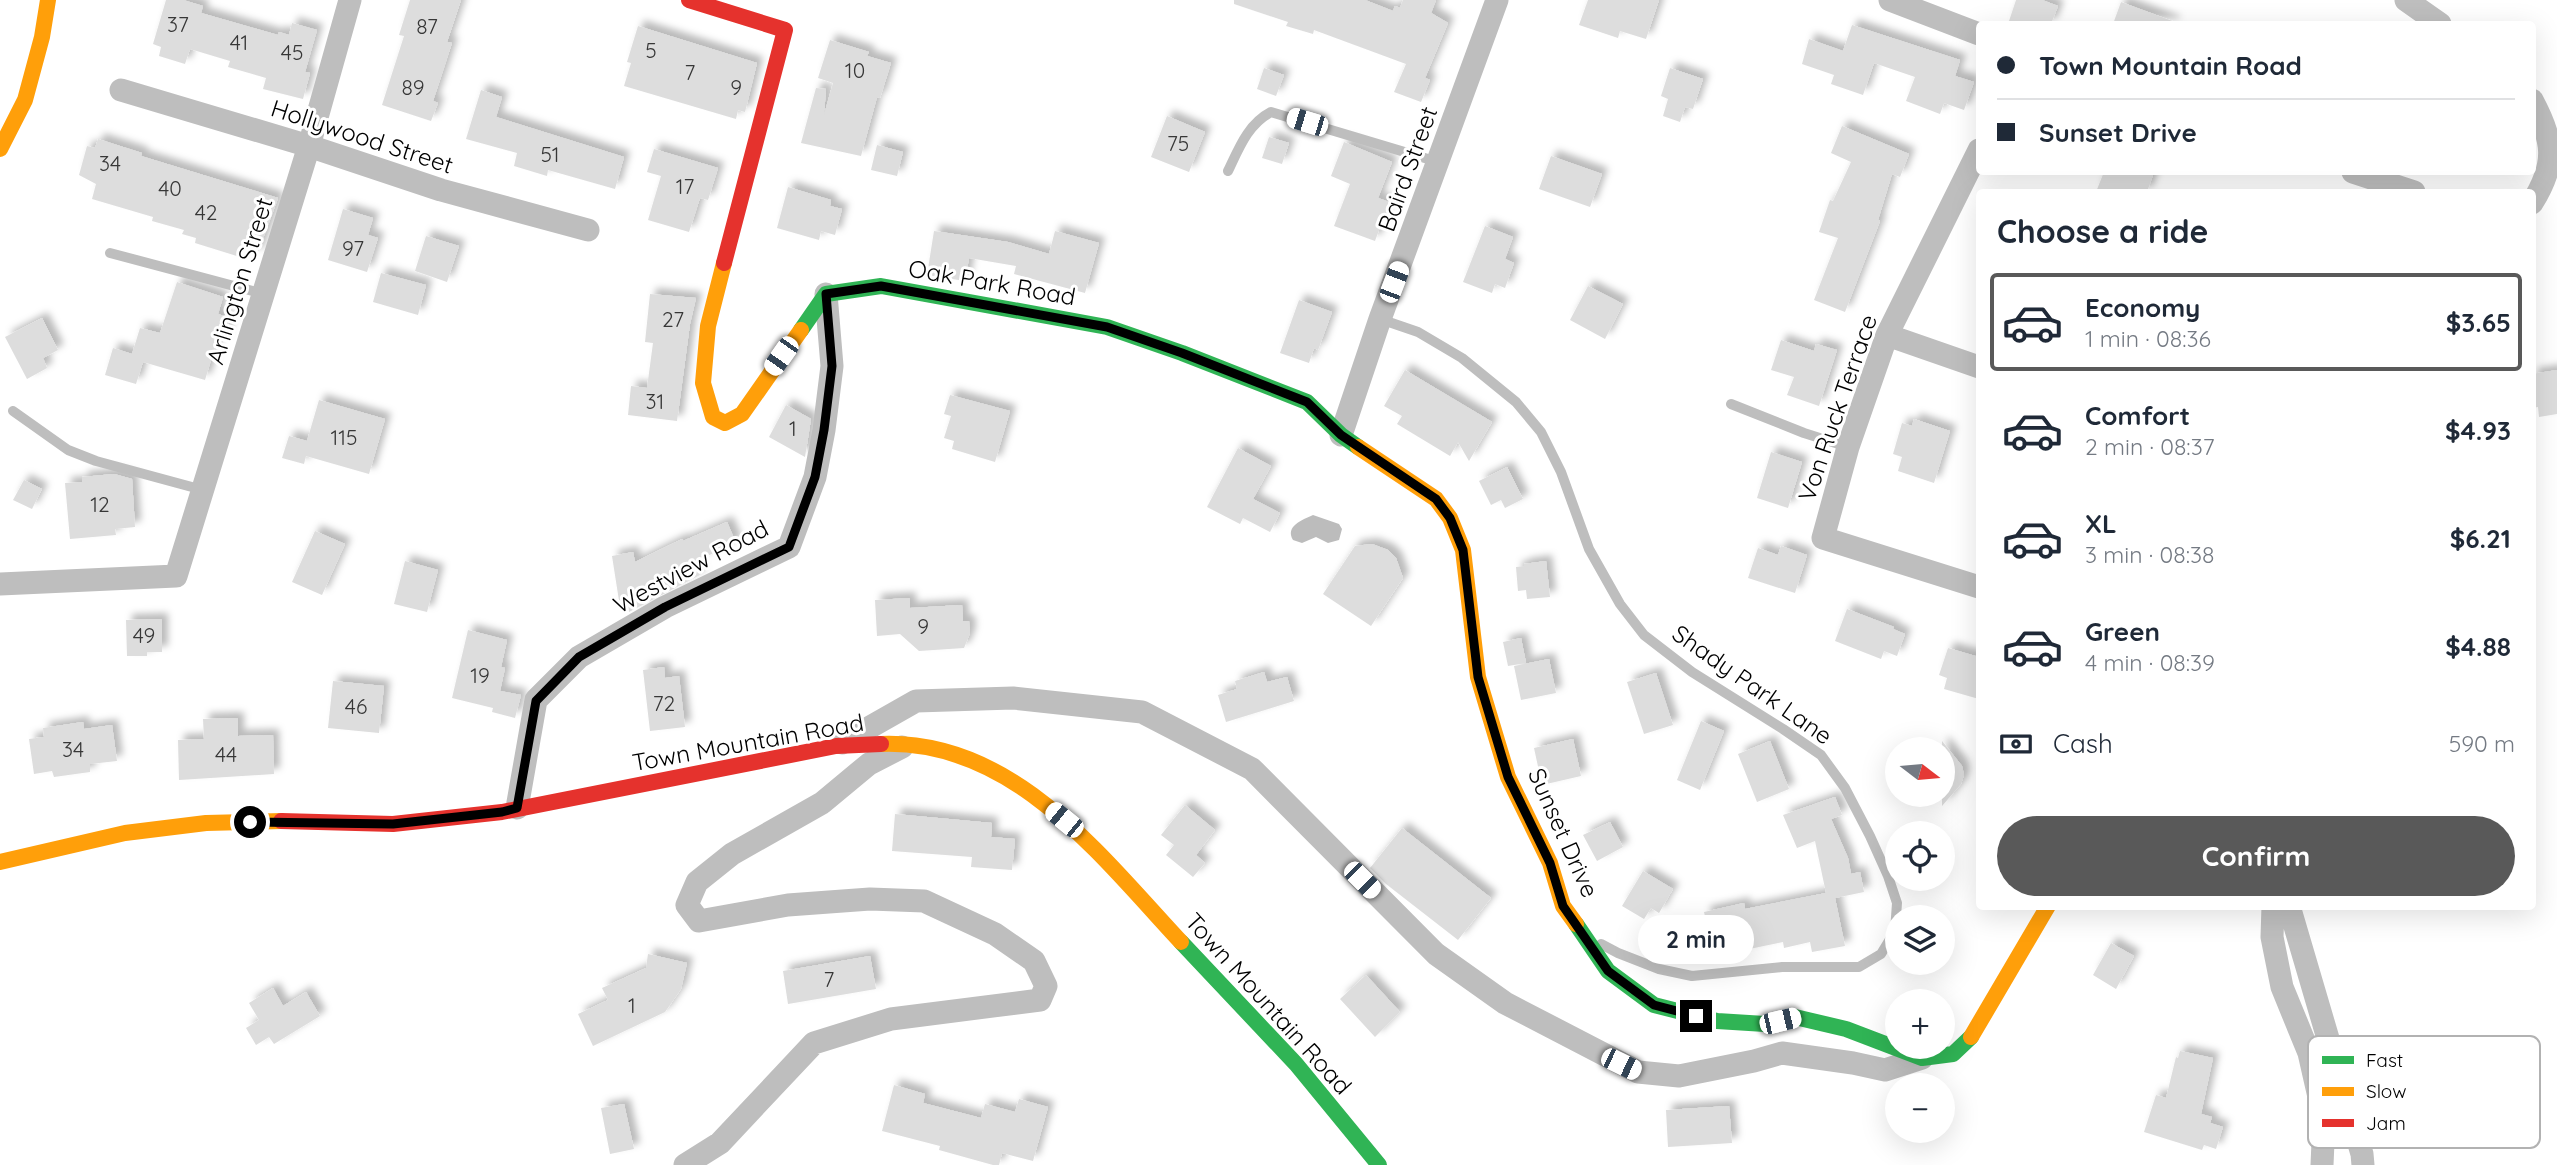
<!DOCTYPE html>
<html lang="en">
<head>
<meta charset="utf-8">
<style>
	:root { --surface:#fff; --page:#f2f2f3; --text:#1f2937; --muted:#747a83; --line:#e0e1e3; --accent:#595959 }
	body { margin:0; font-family:Quicksand,sans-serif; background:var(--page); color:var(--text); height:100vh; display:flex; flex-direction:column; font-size:26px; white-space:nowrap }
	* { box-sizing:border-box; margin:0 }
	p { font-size:23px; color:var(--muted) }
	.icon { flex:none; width:38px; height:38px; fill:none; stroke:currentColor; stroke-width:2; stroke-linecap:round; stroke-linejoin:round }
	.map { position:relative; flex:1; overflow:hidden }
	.sheet { position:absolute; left:1976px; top:189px; width:560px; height:721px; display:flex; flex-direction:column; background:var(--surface); border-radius:7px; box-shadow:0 7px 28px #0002 }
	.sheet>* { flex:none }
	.banner { position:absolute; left:1976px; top:21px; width:560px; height:154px; border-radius:7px; box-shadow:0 7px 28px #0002; display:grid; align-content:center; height:154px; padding:0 21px; background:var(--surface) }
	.needle { width:46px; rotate:106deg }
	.controls { position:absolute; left:1885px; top:737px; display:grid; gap:14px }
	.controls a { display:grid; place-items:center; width:70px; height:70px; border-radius:50%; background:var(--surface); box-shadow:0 7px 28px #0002; font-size:35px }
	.end { position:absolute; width:32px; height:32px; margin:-16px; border:9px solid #000; background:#fff; box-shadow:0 0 0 4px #fff }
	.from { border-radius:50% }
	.bubble { position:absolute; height:49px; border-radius:24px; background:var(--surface); box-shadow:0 7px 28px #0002; font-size:23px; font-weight:800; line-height:49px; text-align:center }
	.car { position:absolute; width:21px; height:42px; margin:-21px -10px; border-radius:9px; box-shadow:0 0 5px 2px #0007; background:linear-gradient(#fff 24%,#345 0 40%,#fff 0 76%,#345 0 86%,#fff 0) }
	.banner b { display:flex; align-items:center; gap:24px; height:66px; font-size:26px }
	.banner b+b { border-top:2px solid var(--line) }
	.banner i { width:18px; height:18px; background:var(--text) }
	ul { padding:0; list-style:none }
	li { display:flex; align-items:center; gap:21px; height:98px; margin:0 14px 10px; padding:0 7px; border:4px solid transparent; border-radius:7px }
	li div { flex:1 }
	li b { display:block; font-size:26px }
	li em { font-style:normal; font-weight:800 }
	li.selected { border-color:var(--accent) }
	li>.icon { width:63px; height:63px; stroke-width:1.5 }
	h2 { padding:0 21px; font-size:32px; line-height:84px }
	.pay { display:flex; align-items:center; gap:18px; height:77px; padding:0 21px; font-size:26px }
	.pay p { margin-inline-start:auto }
	.cta { display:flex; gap:14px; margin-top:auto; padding:14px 21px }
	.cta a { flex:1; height:80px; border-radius:42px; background:var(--accent); color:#fff; font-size:28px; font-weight:800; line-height:80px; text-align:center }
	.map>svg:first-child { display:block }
	.water { fill:#bcbcbc }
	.building { fill:#ddd; filter:url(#shadow) }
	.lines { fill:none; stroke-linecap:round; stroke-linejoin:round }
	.lane { stroke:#bebebe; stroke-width:10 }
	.street { stroke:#bebebe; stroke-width:23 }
	.fast { stroke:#30b455; stroke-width:16 }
	.slow { stroke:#ff9f0a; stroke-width:16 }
	.jam { stroke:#e5322d; stroke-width:16 }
	.route { stroke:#000; stroke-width:9 }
	.labels { text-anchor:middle; stroke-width:6; stroke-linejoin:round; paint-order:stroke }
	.number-label { font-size:21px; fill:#373737 }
	.street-label { font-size:24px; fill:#000; stroke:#fff }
	.key { fill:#fff; stroke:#b2b2b2; stroke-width:2 }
	.key-label { font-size:19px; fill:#000 }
</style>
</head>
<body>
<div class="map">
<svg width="2557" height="1165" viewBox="0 0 2557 1165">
	<defs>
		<filter id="shadow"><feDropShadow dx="6" dy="-6" stdDeviation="3.5" flood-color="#0004"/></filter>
	</defs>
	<rect width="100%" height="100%" fill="#fff"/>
	<!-- water -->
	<path class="water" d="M 1313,515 L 1339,524 L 1342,529 L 1339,540 L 1328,543 L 1316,537 L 1302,543 L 1293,540 C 1285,526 1302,520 1313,515 Z"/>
	<!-- building -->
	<path class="building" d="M 166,0 L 183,0 L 203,6 L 201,13 L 278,35 L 279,32 L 289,35 L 292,23 L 317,30 L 305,72 L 310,73 L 303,99 L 263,89 L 266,78 L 228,67 L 230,61 L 190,49 L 185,64 L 159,56 L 161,47 L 153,44 Z
		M 410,0 L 461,0 L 447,42 L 452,43 L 433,101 L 438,103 L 431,121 L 382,105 L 404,36 L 399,35 Z
		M 1234,0 L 1365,0 L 1393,11 L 1395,6 L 1400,8 L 1403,0 L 1436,0 L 1431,13 L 1448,23 L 1425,78 L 1430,80 L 1421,102 L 1394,92 L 1406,64 L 1314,30 L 1313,34 L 1286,26 L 1288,22 L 1234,4 Z
		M 1588,0 L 1659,0 L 1646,39 L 1620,31 L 1618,38 L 1579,25 Z
		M 2016,0 L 2042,0 L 2058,6 L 2051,24 L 2008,24 Z
		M 2121,2 L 2175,22 L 2174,24 L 2113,24 Z
		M 1852,25 L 1960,60 L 1955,76 L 1974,82 L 1964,110 L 1944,103 L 1940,114 L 1906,101 L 1915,77 L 1874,63 L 1863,95 L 1831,84 L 1834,75 L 1802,64 L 1809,39 L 1843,51 Z
		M 638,26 L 757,63 L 745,112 L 738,110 L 736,119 L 624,86 L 631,63 L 627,62 Z
		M 830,40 L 869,52 L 867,56 L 891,63 L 880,98 L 877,97 L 861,156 L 801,143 L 816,88 L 826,89 L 824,115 L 833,83 L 818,78 Z
		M 1264,68 L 1284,75 L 1276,96 L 1257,89 Z
		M 1670,68 L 1703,79 L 1693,109 L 1685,107 L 1680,122 L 1663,116 L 1668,99 L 1661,96 Z
		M 481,90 L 502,97 L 496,117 L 624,157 L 615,189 L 548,170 L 547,176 L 514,166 L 517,153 L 466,139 Z
		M 1167,116 L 1205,132 L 1189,172 L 1151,157 Z
		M 1842,126 L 1909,154 L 1900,177 L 1892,174 L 1878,220 L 1880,221 L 1845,312 L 1814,300 L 1838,238 L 1819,232 L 1830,200 L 1833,201 L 1851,162 L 1831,153 Z
		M 1269,137 L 1289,143 L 1282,164 L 1262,158 Z
		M 98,139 L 142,153 L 141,156 L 278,198 L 257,255 L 243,250 L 240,257 L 195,243 L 196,238 L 182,234 L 184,230 L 152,221 L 153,217 L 92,199 L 96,184 L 79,175 L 87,146 L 95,148 Z
		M 1344,142 L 1392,162 L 1378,198 L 1389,202 L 1375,241 L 1334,226 L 1350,184 L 1331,176 Z
		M 877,145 L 903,152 L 897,176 L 871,170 Z
		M 654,149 L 718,168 L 708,200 L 700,198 L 689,232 L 648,220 L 661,176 L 647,172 Z
		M 1551,156 L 1602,174 L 1590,207 L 1539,189 Z
		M 2104,172 L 2154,172 L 2147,192 L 2096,192 Z
		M 788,187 L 831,200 L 830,206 L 842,209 L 835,235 L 821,231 L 819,240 L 777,228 Z
		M 343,209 L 373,218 L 368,235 L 378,238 L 367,272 L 328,260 Z
		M 1485,226 L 1513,237 L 1505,259 L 1514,263 L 1505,288 L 1495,284 L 1492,293 L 1463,282 Z
		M 934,231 L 1008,242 L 1049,254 L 1055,231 L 1099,243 L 1085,293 L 1014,274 L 1016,266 L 969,258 L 965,281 L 927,275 Z
		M 426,236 L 459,246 L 447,282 L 415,271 Z
		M 381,273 L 426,285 L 418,315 L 373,302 Z
		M 177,282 L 223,297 L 218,314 L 230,318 L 223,342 L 217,340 L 205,380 L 143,362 L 136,384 L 105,375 L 113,348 L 132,354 L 140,328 L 160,333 Z
		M 1588,286 L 1623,304 L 1605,339 L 1570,320 Z
		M 650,294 L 696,298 L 690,324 L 677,421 L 628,415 L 631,386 L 647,388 L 653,343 L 645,342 Z
		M 1299,300 L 1332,312 L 1318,350 L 1314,348 L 1309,363 L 1280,353 Z
		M 42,318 L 58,350 L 43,358 L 47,368 L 27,379 L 5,337 Z
		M 1781,340 L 1814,351 L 1816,344 L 1837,350 L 1819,406 L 1787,395 L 1794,377 L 1771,370 Z
		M 1405,370 L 1492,422 L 1469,461 L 1458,442 L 1450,456 L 1397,424 L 1402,416 L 1384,406 Z
		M 2557,370 L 2557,414 L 2539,417 L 2538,407 L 2532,408 L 2532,374 Z
		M 950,395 L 1010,411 L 995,462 L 952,449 L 954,441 L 944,438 L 951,416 L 944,414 Z
		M 319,400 L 385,419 L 369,474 L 306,456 L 304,464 L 282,458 L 289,436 L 307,441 Z
		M 786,405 L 811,419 L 805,457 L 769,437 Z
		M 1914,419 L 1950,431 L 1934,483 L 1898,471 L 1902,457 L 1893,454 L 1902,423 L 1912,426 Z
		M 1238,448 L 1271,466 L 1253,499 L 1280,513 L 1270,532 L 1243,518 L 1240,524 L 1207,507 Z
		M 1771,452 L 1802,462 L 1788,508 L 1757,498 Z
		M 1507,467 L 1523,499 L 1505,508 L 1501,500 L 1491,505 L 1479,481 Z
		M 114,474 L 132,479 L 135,527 L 115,529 L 116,535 L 70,539 L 65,483 L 82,482 L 82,477 Z
		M 24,480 L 42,489 L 32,509 L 13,500 Z
		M 727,522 L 736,543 L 694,562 L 700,575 L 629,612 L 628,606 L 620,607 L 612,556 L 633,552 L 635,562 L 682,539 L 683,541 Z
		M 315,531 L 345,544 L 322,595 L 292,582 Z
		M 1372,544 L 1388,550 L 1396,558 L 1403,578 L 1371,626 L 1323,594 L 1355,546 Z
		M 1781,546 L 1807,555 L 1795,593 L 1748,578 L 1758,548 L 1778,555 Z
		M 405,561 L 438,570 L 427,612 L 394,604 Z
		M 1546,561 L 1550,597 L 1527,599 L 1526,590 L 1518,591 L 1516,567 L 1524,566 L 1524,564 Z
		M 910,598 L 910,608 L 962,605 L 963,621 L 969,621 L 970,633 L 964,648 L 919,651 L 900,634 L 877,636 L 875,600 Z
		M 1847,609 L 1894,627 L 1893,629 L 1905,634 L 1897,656 L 1884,651 L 1881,659 L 1835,641 Z
		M 162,619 L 162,652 L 147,652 L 147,656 L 127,656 L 126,620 Z
		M 468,630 L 507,640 L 501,667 L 505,668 L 500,691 L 521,695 L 515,718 L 492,712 L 493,708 L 452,698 Z
		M 1521,638 L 1526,663 L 1508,666 L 1503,642 Z
		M 1948,648 L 1979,657 L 1979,699 L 1944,689 L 1947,678 L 1939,675 Z
		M 1549,659 L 1556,693 L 1521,700 L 1514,666 Z
		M 664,667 L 665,678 L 679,676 L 685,727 L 650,731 L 643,670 Z
		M 1264,672 L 1267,682 L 1287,677 L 1294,701 L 1226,722 L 1218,695 L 1237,689 L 1235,681 Z
		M 1656,673 L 1673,725 L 1644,734 L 1627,682 Z
		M 333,681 L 384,686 L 379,733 L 328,728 Z
		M 238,718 L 238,736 L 273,735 L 274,774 L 179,780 L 178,740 L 204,739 L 203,719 Z
		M 1701,721 L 1724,731 L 1700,790 L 1677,780 Z
		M 83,722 L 84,729 L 112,725 L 117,761 L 90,764 L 90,772 L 54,777 L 52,771 L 34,774 L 29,739 L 44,737 L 43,728 Z
		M 1573,739 L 1581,776 L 1542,785 L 1534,748 Z
		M 1770,741 L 1789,789 L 1757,802 L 1738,754 Z
		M 1942,741 L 1962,766 L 1964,775 L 1961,784 L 1942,806 Z
		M 1835,797 L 1842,815 L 1831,819 L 1848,858 L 1851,874 L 1860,872 L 1864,892 L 1835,898 L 1845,946 L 1812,952 L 1810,942 L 1784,948 L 1783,942 L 1735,952 L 1737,957 L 1716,962 L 1704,912 L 1744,903 L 1745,909 L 1826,893 L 1815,841 L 1797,848 L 1783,815 Z
		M 1185,805 L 1215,830 L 1196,855 L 1205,863 L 1193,877 L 1166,855 L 1174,845 L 1161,835 Z
		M 895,814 L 992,823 L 991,837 L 1015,839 L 1012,870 L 971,867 L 972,857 L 892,851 Z
		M 1610,822 L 1623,847 L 1597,861 L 1583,835 Z
		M 1402,828 L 1491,898 L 1458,940 L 1386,884 L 1370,868 Z
		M 1643,871 L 1673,889 L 1659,913 L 1651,908 L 1644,919 L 1622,906 Z
		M 2111,943 L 2134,956 L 2116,989 L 2093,975 Z
		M 648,954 L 687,963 L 681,989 L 665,1012 L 593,1046 L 578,1014 L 608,1000 L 602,988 L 646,968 Z
		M 870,956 L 876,989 L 788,1004 L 783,971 Z
		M 1366,975 L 1400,1012 L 1375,1037 L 1340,999 Z
		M 273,988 L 283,1006 L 306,992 L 320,1016 L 274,1044 L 269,1037 L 256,1045 L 246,1028 L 259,1020 L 249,1003 Z
		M 2180,1051 L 2213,1058 L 2201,1114 L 2212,1117 L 2210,1123 L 2223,1127 L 2216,1149 L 2204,1145 L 2202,1150 L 2144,1132 L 2156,1095 L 2166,1098 L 2176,1057 L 2178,1058 Z
		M 894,1085 L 925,1094 L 923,1103 L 981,1118 L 985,1104 L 1015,1112 L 1019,1099 L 1048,1107 L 1033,1161 L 1002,1153 L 999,1165 L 993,1165 L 939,1150 L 940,1146 L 882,1131 Z
		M 624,1104 L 634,1149 L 610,1154 L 601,1108 Z
		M 1729,1106 L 1732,1143 L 1668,1147 L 1666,1110 Z"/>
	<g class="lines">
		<!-- lane -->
		<path class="lane" d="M 1228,171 C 1239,148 1248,124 1271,112 L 1438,162
			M 110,253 L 264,294
			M 1380,319 L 1418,332 L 1462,358 L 1516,402 L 1541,432 L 1561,472 L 1589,549 L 1620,604 L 1644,635 L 1692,672 L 1783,729 L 1821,755 L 1845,788 L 1870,836 L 1888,876 L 1897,903 L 1895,931 L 1881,954 L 1859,967 L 1782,967 L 1692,976 L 1659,969 L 1618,953 L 1601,944
			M 1731,404 L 1804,433 L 1848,447
			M 13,411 L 68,450 L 96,461 L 203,490"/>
		<!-- street -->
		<path class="street" d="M 1890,0 L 1979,34
			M 2406,0 L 2440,24
			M 121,90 L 309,146 L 441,190 L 588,230
			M 2532,100 C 2554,141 2557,163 2532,203
			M 1979,150 L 1887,335 L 1848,447 L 1823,538 L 1979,587
			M 2353,172 L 2414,192
			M 1887,335 L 1979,367
			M 1341,435 L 1380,319 L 1497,0
			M 0,584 L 176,576 L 309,146 L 350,0
			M 842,743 L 916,701 L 1013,698 L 1142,712 L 1252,769 L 1436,954 L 1505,1003 L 1638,1072 L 1679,1076 L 1754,1061 L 1782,1053 L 1853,1063 L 1885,1070 L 1922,1058
			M 517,808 L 536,700 L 579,657 L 665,607 L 789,547 L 815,477 L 824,430 L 832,366 L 826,294
			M 2273,906 L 2272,937 L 2282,987 L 2309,1053 L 2324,1119 L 2322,1165
			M 2289,906 L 2362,1154 L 2363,1165
			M 685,1165 L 720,1143 L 814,1043 L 891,1019 L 1040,1000 L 1046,986 L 1034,961 L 995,934 L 924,901 L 870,899 L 788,905 L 699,921 L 687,905 L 697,882 L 732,854 L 822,803 L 869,764 L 902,747"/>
		<!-- fast -->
		<path class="fast" d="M 801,330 L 826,294 L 881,286 L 1107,327 L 1182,353 L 1307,402 L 1341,435 L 1358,447
			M 1576,924 L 1608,971 L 1654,1005 L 1717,1021 L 1765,1024 L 1795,1017 L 1846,1029 L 1922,1058 L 1953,1054 L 1971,1037
			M 1181,942 L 1296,1064 L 1379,1165"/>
		<!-- slow -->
		<path class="slow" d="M 0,149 L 25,100 L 42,37 L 48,0
			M 724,263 L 708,326 L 703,383 L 713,417 L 725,423 L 742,414 L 801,330
			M 1358,447 L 1436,499 L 1450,518 L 1463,550 L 1478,677 L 1508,777 L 1550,863 L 1563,906 L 1576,924
			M 881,744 C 1013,739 1099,854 1181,942
			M 0,862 L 125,833 L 206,823 L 281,821
			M 1971,1037 L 2048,906"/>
		<!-- jam -->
		<path class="jam" d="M 689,0 L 785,30 L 724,263
			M 281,821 L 393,824 L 502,812 L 836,746 L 881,744"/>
	</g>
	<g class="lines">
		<!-- route -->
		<path class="route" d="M 250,822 L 393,824 L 502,812 L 517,808 L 536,701 L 579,657 L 665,607 L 789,547 L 815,477 L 824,430 L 832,366 L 826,294 L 881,286 L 1107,327 L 1182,353 L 1307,402 L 1341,435 L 1436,499 L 1450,518 L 1463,550 L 1478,677 L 1508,777 L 1550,863 L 1563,906 L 1608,971 L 1654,1005 L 1696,1016"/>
	</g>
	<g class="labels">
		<!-- number labels -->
		<g class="number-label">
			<text x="178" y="32">37</text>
			<text x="427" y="34">87</text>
			<text x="239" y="50">41</text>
			<text x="651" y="58">5</text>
			<text x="292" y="60">45</text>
			<text x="855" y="78">10</text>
			<text x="690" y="80">7</text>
			<text x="413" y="95">89</text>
			<text x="736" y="95">9</text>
			<text x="1178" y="151">75</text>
			<text x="550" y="162">51</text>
			<text x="110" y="171">34</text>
			<text x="685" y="194">17</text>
			<text x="170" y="196">40</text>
			<text x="206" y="220">42</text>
			<text x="353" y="256">97</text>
			<text x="673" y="327">27</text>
			<text x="655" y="409">31</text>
			<text x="793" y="436">1</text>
			<text x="344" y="445">115</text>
			<text x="100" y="512">12</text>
			<text x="923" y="634">9</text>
			<text x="144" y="643">49</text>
			<text x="480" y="683">19</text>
			<text x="664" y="711">72</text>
			<text x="356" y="714">46</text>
			<text x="73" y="757">34</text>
			<text x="226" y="762">44</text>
			<text x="829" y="987">7</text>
			<text x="632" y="1013">1</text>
		</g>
		<!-- street labels -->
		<g class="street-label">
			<text transform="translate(362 137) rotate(18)" y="8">Hollywood Street</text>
			<text transform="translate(1408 169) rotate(-70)" y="8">Baird Street</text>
			<text transform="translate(240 281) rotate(-73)" y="8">Arlington Street</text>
			<text transform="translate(992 283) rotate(10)" y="8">Oak Park Road</text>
			<text transform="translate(1838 408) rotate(-71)" y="8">Von Ruck Terrace</text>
			<text transform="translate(691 567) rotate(-28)" y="8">Westview Road</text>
			<text transform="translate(1752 685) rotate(35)" y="8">Shady Park Lane</text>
			<text transform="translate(748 743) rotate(-10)" y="8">Town Mountain Road</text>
			<text transform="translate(1563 833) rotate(66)" y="8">Sunset Drive</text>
			<text transform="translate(1268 1004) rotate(48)" y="8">Town Mountain Road</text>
		</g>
	</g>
	<!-- legend -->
	<rect x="2308" y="1036" width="232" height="112" rx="10" class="key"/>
	<rect x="2322" y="1056" width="32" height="8" fill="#30b455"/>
	<rect x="2322" y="1087" width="32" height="9" fill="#ff9f0a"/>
	<rect x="2322" y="1119" width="32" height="8" fill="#e5322d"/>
	<g class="key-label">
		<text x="2366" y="1067">Fast</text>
		<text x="2366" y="1098">Slow</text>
		<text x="2366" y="1130">Jam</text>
	</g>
</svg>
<div class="controls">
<a><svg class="needle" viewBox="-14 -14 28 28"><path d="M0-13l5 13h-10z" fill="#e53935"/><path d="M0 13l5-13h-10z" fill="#747a83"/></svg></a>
<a><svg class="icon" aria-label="locate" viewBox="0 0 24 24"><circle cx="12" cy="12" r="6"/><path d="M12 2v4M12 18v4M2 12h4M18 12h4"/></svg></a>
<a><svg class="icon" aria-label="layers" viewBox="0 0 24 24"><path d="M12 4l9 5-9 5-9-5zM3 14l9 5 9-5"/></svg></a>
<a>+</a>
<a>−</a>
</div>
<i class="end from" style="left:250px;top:822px"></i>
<i class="end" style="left:1696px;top:1016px"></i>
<div class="bubble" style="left:1638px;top:915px;width:116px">2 min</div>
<i class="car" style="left:1307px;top:122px;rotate:287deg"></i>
<i class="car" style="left:1394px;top:282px;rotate:21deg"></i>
<i class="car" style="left:781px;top:356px;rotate:215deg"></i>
<i class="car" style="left:1064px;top:820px;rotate:309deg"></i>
<i class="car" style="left:1362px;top:880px;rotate:135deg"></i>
<i class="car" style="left:1780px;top:1021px;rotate:77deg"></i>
<i class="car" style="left:1621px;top:1064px;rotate:116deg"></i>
<div class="banner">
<b><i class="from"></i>Town Mountain Road</b>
<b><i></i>Sunset Drive</b>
</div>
<section class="sheet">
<h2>Choose a ride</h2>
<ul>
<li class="selected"><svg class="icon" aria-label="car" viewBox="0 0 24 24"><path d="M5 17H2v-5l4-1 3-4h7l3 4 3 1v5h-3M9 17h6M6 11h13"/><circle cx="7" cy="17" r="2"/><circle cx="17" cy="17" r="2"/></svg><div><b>Economy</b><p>1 min · 08:36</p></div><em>$3.65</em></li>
<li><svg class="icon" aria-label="car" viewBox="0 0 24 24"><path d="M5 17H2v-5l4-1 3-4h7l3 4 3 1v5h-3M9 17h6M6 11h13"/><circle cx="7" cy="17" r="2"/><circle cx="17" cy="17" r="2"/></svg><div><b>Comfort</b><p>2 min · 08:37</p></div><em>$4.93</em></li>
<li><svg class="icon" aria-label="car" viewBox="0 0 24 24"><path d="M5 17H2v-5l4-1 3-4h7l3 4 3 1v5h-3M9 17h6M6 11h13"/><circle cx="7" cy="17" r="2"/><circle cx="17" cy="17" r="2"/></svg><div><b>XL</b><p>3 min · 08:38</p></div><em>$6.21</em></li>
<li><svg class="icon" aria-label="car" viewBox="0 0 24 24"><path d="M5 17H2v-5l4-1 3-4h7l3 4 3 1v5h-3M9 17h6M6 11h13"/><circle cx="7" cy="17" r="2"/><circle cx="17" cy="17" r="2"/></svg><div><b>Green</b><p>4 min · 08:39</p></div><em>$4.88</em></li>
</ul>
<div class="pay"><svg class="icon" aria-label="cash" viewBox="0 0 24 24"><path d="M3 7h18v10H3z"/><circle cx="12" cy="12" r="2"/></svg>Cash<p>590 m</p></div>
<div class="cta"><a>Confirm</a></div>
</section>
</div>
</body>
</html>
